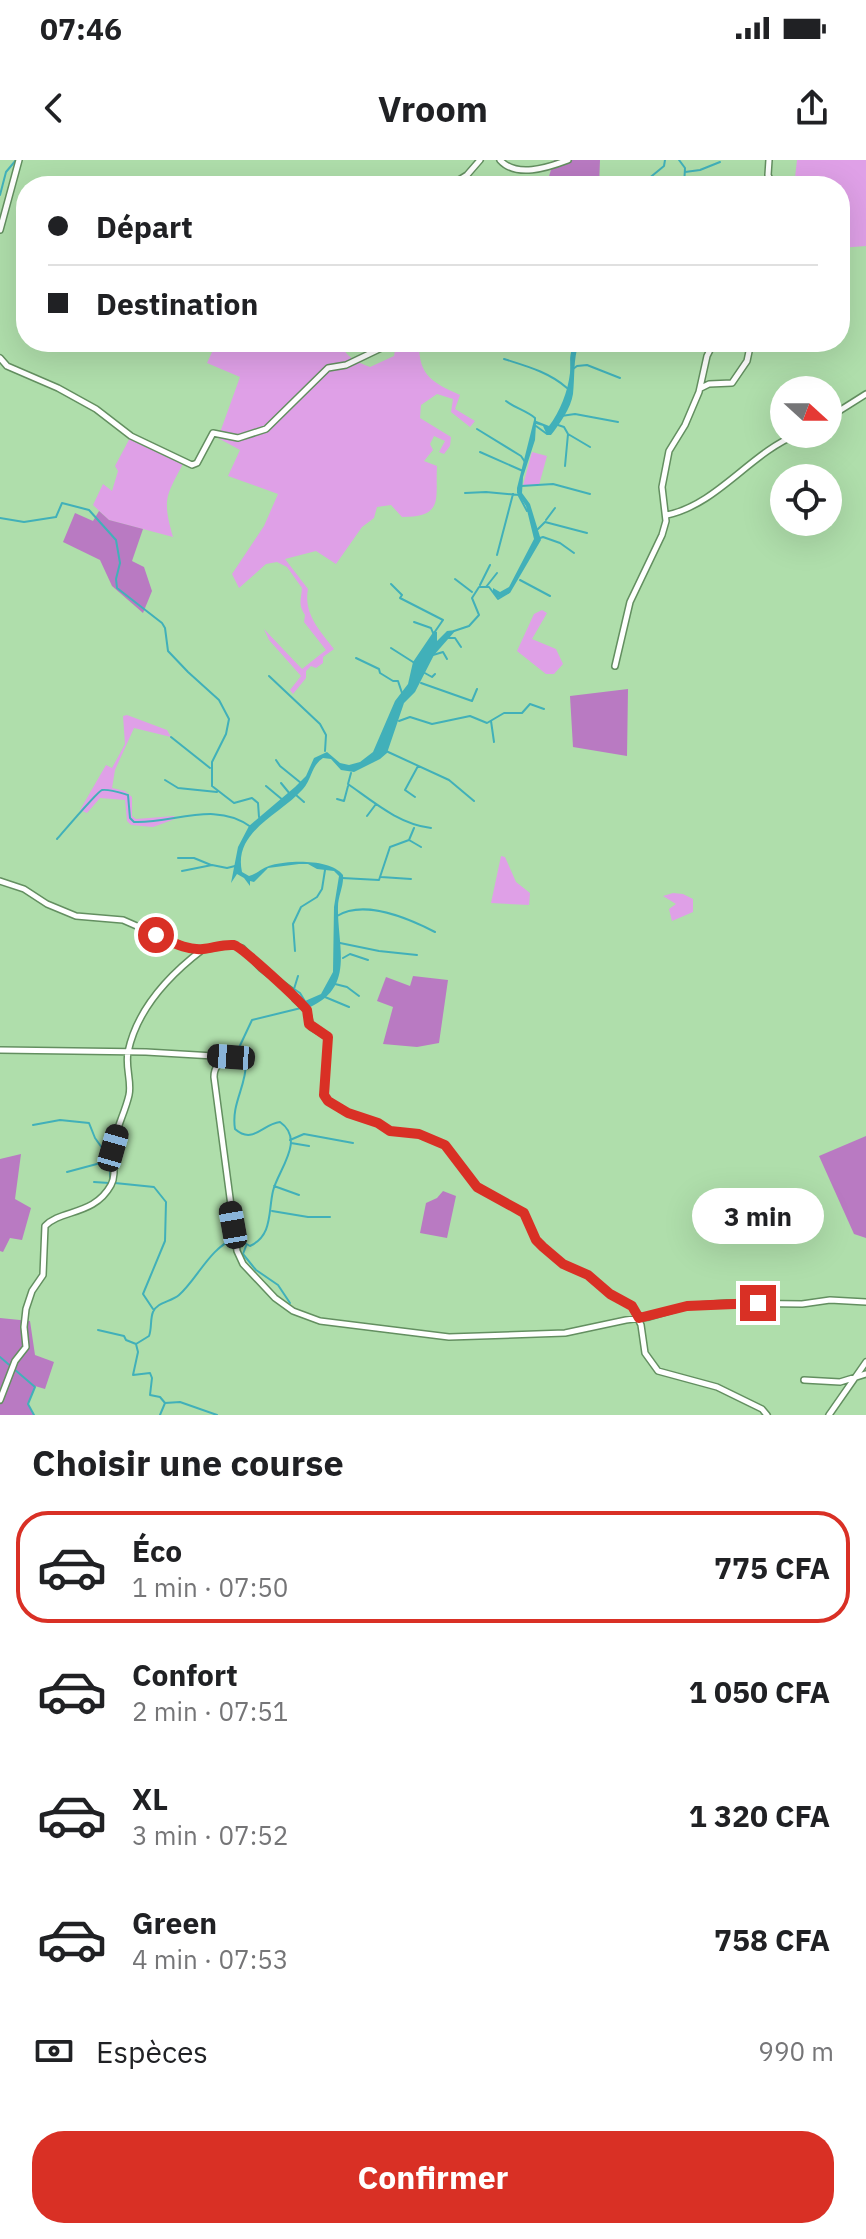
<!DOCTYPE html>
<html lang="fr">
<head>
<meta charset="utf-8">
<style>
	:root { --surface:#fff; --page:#f2f2f2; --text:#202124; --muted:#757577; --line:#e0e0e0; --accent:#d93025 }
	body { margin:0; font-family:"IBM Plex Sans",sans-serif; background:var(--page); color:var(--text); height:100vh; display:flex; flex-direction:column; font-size:30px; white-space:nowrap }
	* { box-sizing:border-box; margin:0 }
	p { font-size:26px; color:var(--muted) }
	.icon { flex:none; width:44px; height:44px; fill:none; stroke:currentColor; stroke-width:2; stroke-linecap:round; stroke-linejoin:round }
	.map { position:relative; height:1255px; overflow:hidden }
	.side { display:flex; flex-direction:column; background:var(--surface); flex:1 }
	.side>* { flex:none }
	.banner { position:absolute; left:16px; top:16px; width:834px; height:176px; border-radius:32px; box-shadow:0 8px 32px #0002; display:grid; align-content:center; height:176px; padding:0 32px; background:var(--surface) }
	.needle { width:52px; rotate:111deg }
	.buttons { position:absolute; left:770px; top:216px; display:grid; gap:16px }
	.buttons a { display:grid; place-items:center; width:72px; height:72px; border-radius:50%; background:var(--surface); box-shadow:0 8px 32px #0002; font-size:40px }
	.end { position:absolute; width:36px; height:36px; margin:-18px; border:10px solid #d93025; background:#fff; box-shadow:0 0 0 4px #fff }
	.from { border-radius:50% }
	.bubble { position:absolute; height:56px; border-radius:28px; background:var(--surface); box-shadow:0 8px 32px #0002; font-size:26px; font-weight:700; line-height:56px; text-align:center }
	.car { position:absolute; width:24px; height:48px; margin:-24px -12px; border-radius:10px; box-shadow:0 0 6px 2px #0007; background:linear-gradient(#222 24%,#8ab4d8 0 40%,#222 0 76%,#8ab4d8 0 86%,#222 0) }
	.banner b { display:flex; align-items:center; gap:28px; height:76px; font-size:30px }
	.banner b+b { border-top:2px solid var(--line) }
	.banner i { width:20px; height:20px; background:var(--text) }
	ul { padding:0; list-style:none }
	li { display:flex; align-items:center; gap:24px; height:112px; margin:0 16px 12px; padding:0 16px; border:4px solid transparent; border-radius:32px }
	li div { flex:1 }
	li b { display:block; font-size:30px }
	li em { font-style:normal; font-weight:700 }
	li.active { border-color:var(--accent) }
	li>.icon { width:72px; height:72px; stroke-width:1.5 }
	h2 { padding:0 32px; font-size:36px; line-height:96px }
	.pay { display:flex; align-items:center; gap:20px; height:88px; padding:0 32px; font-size:30px }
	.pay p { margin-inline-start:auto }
	.primary-button { display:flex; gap:16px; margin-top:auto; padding:16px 32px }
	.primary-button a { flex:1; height:92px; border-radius:32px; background:var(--accent); color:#fff; font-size:32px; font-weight:700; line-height:92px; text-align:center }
	.status { display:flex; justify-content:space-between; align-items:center; height:56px; padding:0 40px; background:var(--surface); direction:ltr }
	.status svg { height:22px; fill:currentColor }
	header { display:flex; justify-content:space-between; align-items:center; height:104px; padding:0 32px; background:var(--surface); font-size:36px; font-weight:700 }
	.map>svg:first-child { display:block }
	.green { fill:#dfa0e7 }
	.forest { fill:#b97ac2 }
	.water { fill:#41b0b9 }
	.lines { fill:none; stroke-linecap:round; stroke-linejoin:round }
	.stream { stroke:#41b0b9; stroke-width:2 }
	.street-casing { stroke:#638f60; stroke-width:8 }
	.street { stroke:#fff; stroke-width:5 }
	.route { stroke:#d93025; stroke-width:10 }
</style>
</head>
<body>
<div class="status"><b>07:46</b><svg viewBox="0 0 49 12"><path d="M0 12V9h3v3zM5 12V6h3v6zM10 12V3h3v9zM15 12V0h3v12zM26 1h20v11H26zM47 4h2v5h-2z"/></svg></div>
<header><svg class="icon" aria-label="back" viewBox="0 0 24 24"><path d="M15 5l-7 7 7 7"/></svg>Vroom<svg class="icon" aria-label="share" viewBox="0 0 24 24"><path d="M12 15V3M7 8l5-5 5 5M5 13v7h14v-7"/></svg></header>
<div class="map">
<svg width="866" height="1255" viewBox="0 0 866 1255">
	<rect width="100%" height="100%" fill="#afdeab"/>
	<!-- green -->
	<path class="green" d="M 797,0 L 866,0 L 866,86 L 840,88 L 840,26 L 794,26 Z
		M 222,182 L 339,182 C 346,197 356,202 370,207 L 394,196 L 395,190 L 389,186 L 393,182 L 415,182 L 419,185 C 419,217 434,223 460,235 L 455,249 L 475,261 L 470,267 L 451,252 L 453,239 L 437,234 L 421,245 L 420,258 L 451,277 L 450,286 L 444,294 L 439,292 L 445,281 L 434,276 L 430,284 L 433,290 L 424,301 L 437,306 C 435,338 445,357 402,357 L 391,345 L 377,347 L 374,358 L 362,367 L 336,404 L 316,391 L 285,399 L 308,429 C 303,454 321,472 334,489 L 323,497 L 323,503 L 316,508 L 311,506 L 306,511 L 306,518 L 293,534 L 290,530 L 301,516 L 269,480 L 264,469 L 302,509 L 326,490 L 304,462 L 305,455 C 298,444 301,441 302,428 L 287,407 L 277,402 L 266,404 L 239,428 L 232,414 L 264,366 L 278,334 L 228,316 L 240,290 L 218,278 L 240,217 L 207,203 L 213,190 L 223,189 Z
		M 131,276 L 184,302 C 166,336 162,339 173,377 L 109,360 L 93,345 L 103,324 L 112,331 L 118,311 L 115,306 Z
		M 532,292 L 547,296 L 539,325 L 523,325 Z
		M 542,450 L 547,453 L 532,479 L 556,489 L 563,504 L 554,514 L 546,514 L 517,491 L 534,454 Z
		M 127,555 L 167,570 L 171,577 L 134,568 L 115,610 L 112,628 L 125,631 L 132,637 L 132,656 L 136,659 L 174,656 L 175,659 L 153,667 L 131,665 L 127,661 L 125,640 L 100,638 L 87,653 L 80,650 L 106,605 L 112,608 L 125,584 L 123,556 Z
		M 501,696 L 505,697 L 516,722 L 530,733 L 529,745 L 491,743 Z
		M 673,733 L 683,734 L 693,739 L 693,752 L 672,761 L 669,749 L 676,744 L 663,736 Z"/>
	<!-- forest -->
	<path class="forest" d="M 554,0 L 600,0 L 599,25 L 546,26 Z
		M 99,351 L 109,360 L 143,369 L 132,401 L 144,407 L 152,431 L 143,453 L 112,426 L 100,400 L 63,382 L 75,353 L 93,361 Z
		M 628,529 L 627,596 L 573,587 L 570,536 Z
		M 413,816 L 448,820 L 439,883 L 417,887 L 383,884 L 393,847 L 377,841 L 386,817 L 410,826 Z
		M 866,976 L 866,1078 L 854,1074 L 819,996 Z
		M 21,994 L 15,1039 L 31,1048 L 22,1080 L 10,1078 L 3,1092 L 0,1091 L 0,999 Z
		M 443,1031 L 456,1036 L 447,1078 L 420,1073 L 426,1043 L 437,1038 Z
		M 0,1158 L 30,1161 L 35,1195 L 54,1202 L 45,1229 L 35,1226 L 28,1244 L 34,1255 L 0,1255 Z"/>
	<!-- water -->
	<path class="water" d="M 575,182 L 579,182 C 573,200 575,216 573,234 C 571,248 559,265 551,275 L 547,275 L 543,266 L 536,264 L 535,280 L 523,317 L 522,333 L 530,344 L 541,380 L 510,433 L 498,438 L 493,433 L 493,428 L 500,432 L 509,427 L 534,379 L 526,346 L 517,333 L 517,328 L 534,260 L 549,266 C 560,252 568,231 570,213 C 571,199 568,197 575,182 Z
		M 456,470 L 434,495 L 415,532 L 404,543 L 387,593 L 380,599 L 354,612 L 341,610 L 331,599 L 323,598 C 311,606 312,619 303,629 C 280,655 233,671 242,712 L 249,716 C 257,714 263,707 272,705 C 290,700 331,699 343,715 C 344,726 338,736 338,747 C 337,786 356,828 308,848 L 305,841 L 321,834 L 333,812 L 334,747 L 339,716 L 334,711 L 317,709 L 308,704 L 299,704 L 268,708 L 254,722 L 250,721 L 250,726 L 244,718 L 237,714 L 231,723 L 238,687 L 249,666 L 295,627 L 306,616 L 314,598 L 327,592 L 340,603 L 349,605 L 360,602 L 373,592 L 395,541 L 408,524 L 413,502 L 434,471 L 437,472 L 437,481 L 447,471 Z"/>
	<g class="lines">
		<!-- stream -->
		<path class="stream" d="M 679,0 L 685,8 L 684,26
			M 685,12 L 700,10 L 720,2
			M 645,26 L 647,20 L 664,6 L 665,0
			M 0,35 L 6,12 L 16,0
			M 564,182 L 567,182
			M 600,182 L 618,189
			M 504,199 C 526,206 549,212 567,228
			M 573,209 L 577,206 L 587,205 L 620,218
			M 506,241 C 515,248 527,251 535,258 L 535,263
			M 561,256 L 575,254 L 618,262
			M 558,265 L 564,267 L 568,274 L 565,306
			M 536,266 L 547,274
			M 477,269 L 521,296 L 525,302
			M 568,274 L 590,287
			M 480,292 L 523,311
			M 521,326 L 553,324 L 590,334
			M 465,333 L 486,332 L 519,335
			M 519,336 L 527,351
			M 0,358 L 24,362 L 56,357 L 62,343 L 89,350 L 116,380 L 120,403 L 116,419 L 117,428 L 162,463 L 165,468 L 168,491 L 188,512 L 219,540 L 229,559 L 226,574 L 212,602 L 212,626 L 234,643 L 252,638 L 258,643 L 259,657
			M 546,360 L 555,348
			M 538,369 L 545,362 L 587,373
			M 540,378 L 543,377 L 560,383 L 574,393
			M 497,395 L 513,334
			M 455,419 L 472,432
			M 520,420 L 550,436
			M 391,424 L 402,435 L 400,438 L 443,460 L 434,473
			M 480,425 L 490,405
			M 486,427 L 497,413
			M 414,462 L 431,468 L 433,473
			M 454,471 L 469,466 L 479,455 L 472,438 L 479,427 L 489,427 L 498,439 L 508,433
			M 447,478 L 455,478 L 461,487
			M 391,488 L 413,502
			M 433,495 L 443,492 L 447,499
			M 356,498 L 379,509 L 380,513 L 393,521 L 398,521 L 402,533
			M 423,512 L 432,517 L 435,514
			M 269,516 L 320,564 L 326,575 L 325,591
			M 421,523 L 472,541 L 477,529
			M 399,561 L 410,557 L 432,564 L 470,556 L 487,563 L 504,553 L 522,553 L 530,544 L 544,549
			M 491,561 L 494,582
			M 171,577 L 210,608
			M 386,591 L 449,620 L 474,641
			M 276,600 L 280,606 L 301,623
			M 351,613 L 348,624 C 375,643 399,664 431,668
			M 165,620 L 178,628 L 217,632
			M 281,623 L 290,634
			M 266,626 L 284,641
			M 296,635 L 304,642
			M 415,637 L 405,630 L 418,606
			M 337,639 L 344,641 L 348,626
			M 367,656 L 376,644
			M 57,679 C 64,671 98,631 102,630 C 110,629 121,633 128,635 L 130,658 L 134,662 C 173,664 215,640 251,667
			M 409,680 L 421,687
			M 178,698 L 194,698 L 211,705
			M 182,711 L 212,705 L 227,708 L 235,706
			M 381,717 L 411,719
			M 342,718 L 379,720 L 390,687 L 409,680 L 414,668
			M 337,756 C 364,739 410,759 435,772
			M 340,783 L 379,791 L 417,795
			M 295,791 L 293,764 L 301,747 L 317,737 L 322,729 L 325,710
			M 343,798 L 350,794 L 368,800
			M 285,823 L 300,833 L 306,843
			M 335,824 L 347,827 L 359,836
			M 294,829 L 298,816
			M 325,837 L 349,847
			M 33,965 L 60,960 L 89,963 L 95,978 L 110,999 L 110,1023
			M 290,980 L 304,974 L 353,983
			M 291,983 L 309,986
			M 67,1012 L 108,1001
			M 94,1022 L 109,1023
			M 115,1023 L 154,1027 L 166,1042 L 165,1081 L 143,1134 L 153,1149
			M 274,1026 L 299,1035
			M 272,1051 L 308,1057 L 330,1057
			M 246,1086 L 243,1094 L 256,1110 L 278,1125 L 290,1143
			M 98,1170 L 124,1176 L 126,1180 L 136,1184
			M 0,1197 L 35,1227 L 28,1244 L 34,1255
			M 165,1243 L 180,1242 L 217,1255
			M 160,1255 L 165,1243 L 160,1237 L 150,1235 L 152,1218 L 150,1213 L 133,1215 L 138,1192 L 136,1184 L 149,1176 C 152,1168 150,1159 153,1152 C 157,1142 171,1142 179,1135 C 198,1118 210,1087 236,1078 L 250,1086 C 273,1075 268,1052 273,1031 C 278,1010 306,980 280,962 C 262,964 253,985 235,969 C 231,944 246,927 246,903 L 236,894 L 252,860 L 301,848"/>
		<!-- street casing -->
		<g class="street-casing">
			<path id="street" d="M 500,0 C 516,18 547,8 568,0
				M 769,0 L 768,15 L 773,26
				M 458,26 L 459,20 L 467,15 L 480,0
				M 0,70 L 19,0
				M 0,198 L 7,206 L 58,228 L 96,249 L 131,276 L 192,305 L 197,303 L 213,273 L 238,278 L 266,269 L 328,208 L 346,205 L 394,182
				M 701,228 L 709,224 L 732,223 L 747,201 L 751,182
				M 828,258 L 866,234
				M 667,355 C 718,344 750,293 798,274
				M 615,506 L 630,442 L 662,375 L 666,361 L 662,327 L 669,291 L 685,265 L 699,232 L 707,196 L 714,182
				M 0,721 L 24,729 L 47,744 L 76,756 L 123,760 L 187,788 L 203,789 L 232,785 L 242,788 L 261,808 L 290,830 L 295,839 L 307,850 L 311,867 L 328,877 L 324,935 L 328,941 L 348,953 L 378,963 L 390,971 L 419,974 L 445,985 L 477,1027 L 524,1053 L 536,1080 L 543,1087 L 563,1104 L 588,1115 L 610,1134 L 632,1146 L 641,1165 L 645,1193 L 658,1211 L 717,1227 L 762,1249 L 767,1255
				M 0,890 L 146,892 L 231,897
				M 231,897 C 221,902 214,905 214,917 L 237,1091 L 243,1104 L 275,1138 L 293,1151 L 320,1161 L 449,1177 L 565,1173 L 626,1160 L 649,1157 L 687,1146 L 727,1143 L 802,1144 L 830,1140 L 866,1142
				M 804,1220 L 840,1222 L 866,1214
				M 0,1240 L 15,1201 L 26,1187 L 24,1167 L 26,1149 L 32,1131 L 43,1115 L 45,1066 C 61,1049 94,1056 111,1025 C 117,1014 112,1000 113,988 C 115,970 125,953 129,935 C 132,922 125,907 128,892 C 137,849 168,816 202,790
				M 829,1255 L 866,1202"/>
		</g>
		<!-- street -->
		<use href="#street" class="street"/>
	</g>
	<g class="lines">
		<!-- route -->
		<path class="route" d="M 156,775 C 170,781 187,791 203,789 C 213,788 223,784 234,785 C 242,787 300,841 307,850 L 309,864 L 328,877 L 324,935 L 328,941 L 348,953 L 378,963 L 390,971 L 419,974 L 445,985 L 477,1027 L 524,1053 L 536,1080 L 543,1087 L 563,1104 L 588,1115 L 610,1134 L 632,1146 L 639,1158 L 687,1146 L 758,1143"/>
	</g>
</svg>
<div class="buttons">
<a><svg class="needle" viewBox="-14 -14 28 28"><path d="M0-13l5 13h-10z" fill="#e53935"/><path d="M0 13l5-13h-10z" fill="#757577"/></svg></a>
<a><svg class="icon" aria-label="locate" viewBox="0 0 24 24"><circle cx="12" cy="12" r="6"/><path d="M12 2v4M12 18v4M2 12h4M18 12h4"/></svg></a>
</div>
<i class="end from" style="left:156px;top:775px"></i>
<i class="end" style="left:758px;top:1143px"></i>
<div class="bubble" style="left:692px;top:1028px;width:132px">3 min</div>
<i class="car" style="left:231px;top:897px;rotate:274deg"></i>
<i class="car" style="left:113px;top:988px;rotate:16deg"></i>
<i class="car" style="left:233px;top:1065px;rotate:350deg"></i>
<div class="banner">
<b><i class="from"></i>Départ</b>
<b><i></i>Destination</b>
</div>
</div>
<section class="side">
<h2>Choisir une course</h2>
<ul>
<li class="active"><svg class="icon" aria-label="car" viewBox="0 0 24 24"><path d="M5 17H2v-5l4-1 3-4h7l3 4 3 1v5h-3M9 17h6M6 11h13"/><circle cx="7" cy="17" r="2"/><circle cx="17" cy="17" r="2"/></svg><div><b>Éco</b><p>1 min · 07:50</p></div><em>775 CFA</em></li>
<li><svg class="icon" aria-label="car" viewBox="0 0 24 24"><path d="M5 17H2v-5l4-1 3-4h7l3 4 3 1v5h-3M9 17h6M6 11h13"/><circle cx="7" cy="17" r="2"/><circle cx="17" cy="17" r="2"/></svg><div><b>Confort</b><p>2 min · 07:51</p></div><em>1 050 CFA</em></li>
<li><svg class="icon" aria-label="car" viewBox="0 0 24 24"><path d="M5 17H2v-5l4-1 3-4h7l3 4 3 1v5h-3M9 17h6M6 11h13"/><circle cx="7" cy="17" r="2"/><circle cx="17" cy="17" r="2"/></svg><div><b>XL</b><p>3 min · 07:52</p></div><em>1 320 CFA</em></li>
<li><svg class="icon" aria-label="car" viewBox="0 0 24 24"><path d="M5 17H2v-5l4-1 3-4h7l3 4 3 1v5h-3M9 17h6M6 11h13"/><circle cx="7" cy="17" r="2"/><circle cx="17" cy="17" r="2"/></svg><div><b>Green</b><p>4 min · 07:53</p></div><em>758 CFA</em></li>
</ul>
<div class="pay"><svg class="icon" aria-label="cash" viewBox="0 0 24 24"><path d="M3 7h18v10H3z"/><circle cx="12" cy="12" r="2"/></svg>Espèces<p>990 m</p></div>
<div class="primary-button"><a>Confirmer</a></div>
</section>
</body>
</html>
